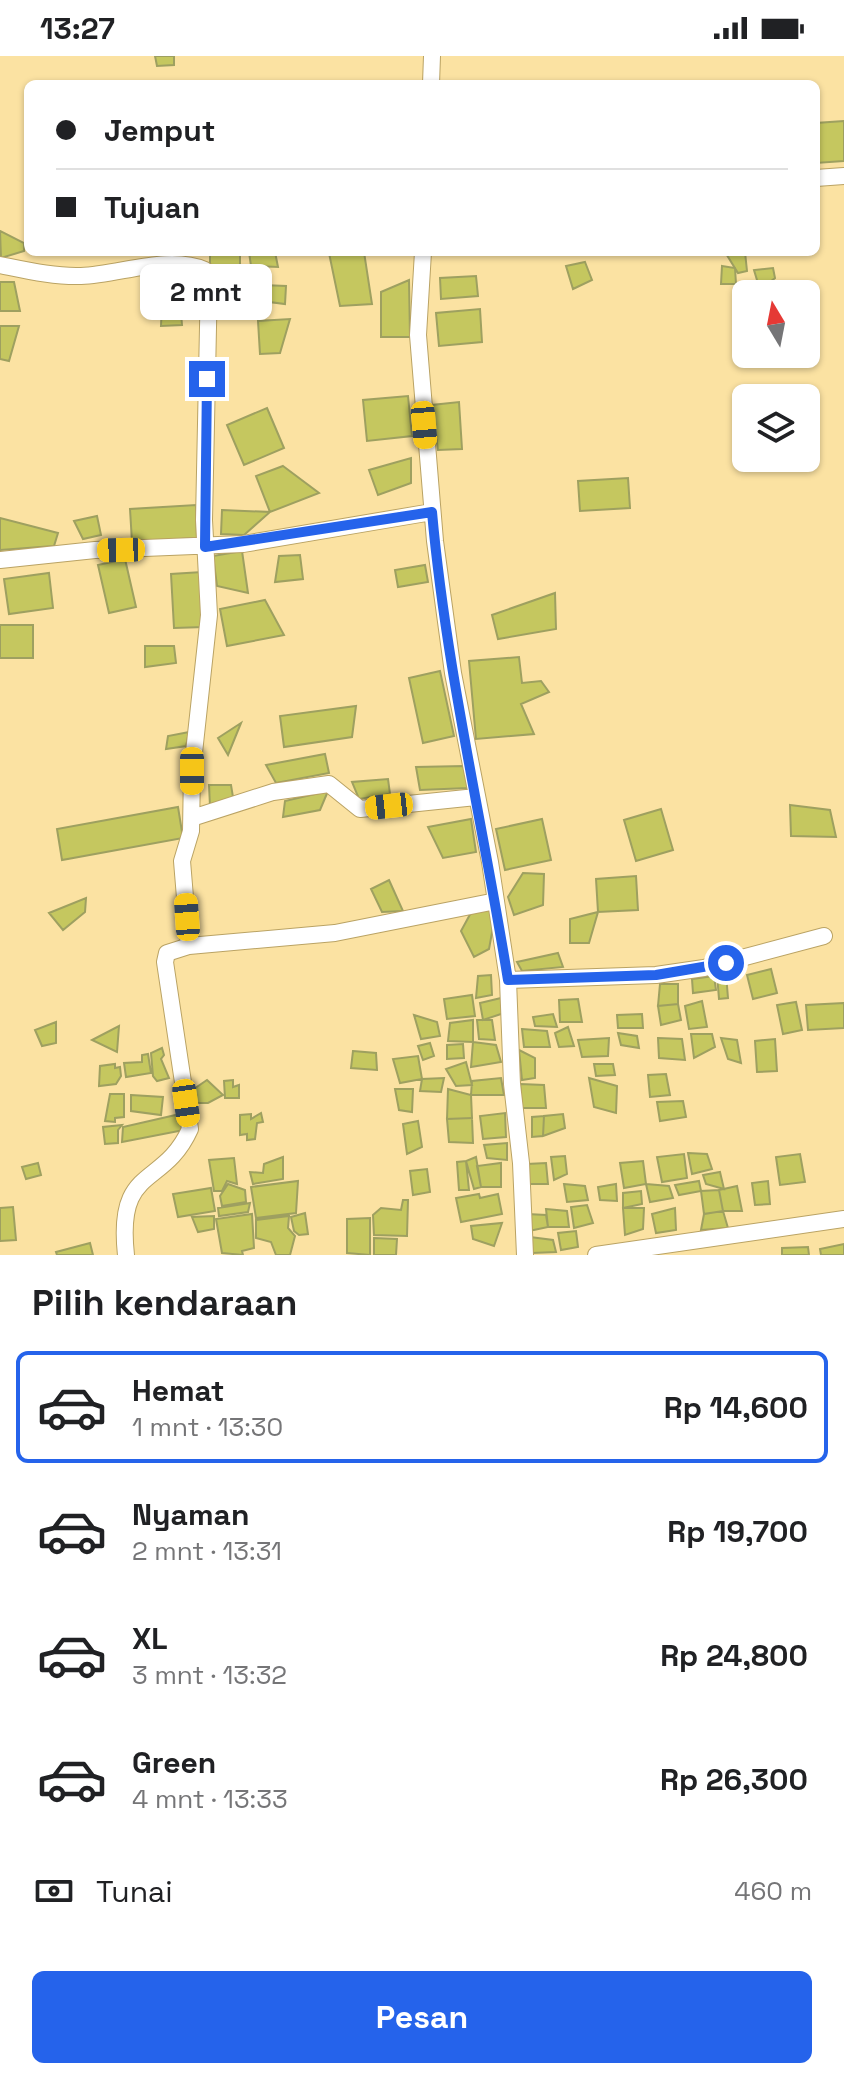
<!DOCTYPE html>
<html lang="id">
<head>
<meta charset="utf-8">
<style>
	:root { --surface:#fff; --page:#f2f2f2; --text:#202124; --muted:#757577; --line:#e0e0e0; --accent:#2563eb }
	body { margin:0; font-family:"Space Grotesk",sans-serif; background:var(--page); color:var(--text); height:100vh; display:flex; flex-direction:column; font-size:30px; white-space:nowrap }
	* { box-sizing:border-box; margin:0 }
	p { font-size:26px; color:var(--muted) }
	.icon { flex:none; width:44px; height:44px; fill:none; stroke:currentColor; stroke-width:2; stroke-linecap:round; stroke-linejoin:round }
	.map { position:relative; height:1199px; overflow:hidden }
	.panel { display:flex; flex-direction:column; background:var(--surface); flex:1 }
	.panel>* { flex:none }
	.hud { position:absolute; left:24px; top:24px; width:796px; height:176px; border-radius:12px; box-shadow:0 2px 6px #0004; display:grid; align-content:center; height:176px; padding:0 32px; background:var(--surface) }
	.needle { width:52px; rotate:350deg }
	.fabs { position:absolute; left:732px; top:224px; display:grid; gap:16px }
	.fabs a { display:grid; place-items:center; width:88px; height:88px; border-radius:12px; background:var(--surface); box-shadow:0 2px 6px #0004; font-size:40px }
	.end { position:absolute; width:36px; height:36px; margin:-18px; border:10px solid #2563eb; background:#fff; box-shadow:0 0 0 4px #fff }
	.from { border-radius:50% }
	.bubble { position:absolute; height:56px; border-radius:12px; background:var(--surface); box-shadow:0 2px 6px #0004; font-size:26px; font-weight:700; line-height:56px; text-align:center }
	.car { position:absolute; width:24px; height:48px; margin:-24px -12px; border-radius:10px; box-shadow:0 0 6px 2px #0007; background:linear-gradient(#f5c518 24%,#345 0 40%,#f5c518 0 76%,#345 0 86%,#f5c518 0) }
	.hud b { display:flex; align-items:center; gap:28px; height:76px; font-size:30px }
	.hud b+b { border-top:2px solid var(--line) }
	.hud i { width:20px; height:20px; background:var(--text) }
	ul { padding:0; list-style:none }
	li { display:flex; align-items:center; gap:24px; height:112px; margin:0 16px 12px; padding:0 16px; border:4px solid transparent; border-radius:12px }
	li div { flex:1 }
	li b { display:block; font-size:30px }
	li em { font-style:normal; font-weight:700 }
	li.selected { border-color:var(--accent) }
	li>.icon { width:72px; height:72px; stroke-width:1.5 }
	h2 { padding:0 32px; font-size:36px; line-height:96px }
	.pay { display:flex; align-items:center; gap:20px; height:88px; padding:0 32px; font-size:30px }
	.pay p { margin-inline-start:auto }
	.action { display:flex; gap:16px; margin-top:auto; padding:16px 32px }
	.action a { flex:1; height:92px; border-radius:12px; background:var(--accent); color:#fff; font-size:32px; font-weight:700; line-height:92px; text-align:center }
	.status { display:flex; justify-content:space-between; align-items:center; height:56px; padding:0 40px; background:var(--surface); direction:ltr }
	.status svg { height:22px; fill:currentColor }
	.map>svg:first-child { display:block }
	.building { fill:#c5c75f; stroke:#9ea060; stroke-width:2 }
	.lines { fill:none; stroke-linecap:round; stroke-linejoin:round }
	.street-casing { stroke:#baa364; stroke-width:18 }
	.street { stroke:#fff; stroke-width:16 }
	.route { stroke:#2563eb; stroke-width:10 }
</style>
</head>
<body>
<div class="status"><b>13:27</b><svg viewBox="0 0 49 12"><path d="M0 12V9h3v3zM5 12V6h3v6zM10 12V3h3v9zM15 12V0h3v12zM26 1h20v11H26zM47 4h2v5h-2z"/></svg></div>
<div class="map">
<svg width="844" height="1199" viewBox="0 0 844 1199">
	<rect width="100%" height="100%" fill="#fbe2a2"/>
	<!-- building -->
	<path class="building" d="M 155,0 L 174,0 L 174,9 L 157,10 Z
		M 844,65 L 844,105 L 816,107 L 816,67 Z
		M 0,175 L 24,187 L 24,195 L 1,202 Z
		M 210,196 L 240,196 L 240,212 L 210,213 Z
		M 249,196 L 275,196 L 278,211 L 251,210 Z
		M 364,196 L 372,248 L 340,250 L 329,197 Z
		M 725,196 L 745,196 L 747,215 L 738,217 Z
		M 585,206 L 592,224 L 573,233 L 566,210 Z
		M 722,210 L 735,212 L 736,228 L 721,228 Z
		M 773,212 L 775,222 L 760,234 L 754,214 Z
		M 476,220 L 478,240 L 441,243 L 440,222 Z
		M 409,224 L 410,281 L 381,281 L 381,236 Z
		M 0,226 L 14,226 L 20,255 L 0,255 Z
		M 262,229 L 286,230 L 285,248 L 262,245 Z
		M 180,245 L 182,269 L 161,270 L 162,246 Z
		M 480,253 L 482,286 L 439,290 L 436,257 Z
		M 290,263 L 280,297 L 260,298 L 258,265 Z
		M 0,270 L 19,270 L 9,305 L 0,303 Z
		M 408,340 L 412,380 L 367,385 L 363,344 Z
		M 459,346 L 462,393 L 438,394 L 432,349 Z
		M 267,352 L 284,392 L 244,409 L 227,369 Z
		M 411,402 L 411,427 L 378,439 L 369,414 Z
		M 283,410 L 319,437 L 270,456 L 256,420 Z
		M 628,422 L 630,452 L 580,455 L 578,425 Z
		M 196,449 L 197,482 L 132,486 L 130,453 Z
		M 222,454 L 270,456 L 244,479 L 221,478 Z
		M 97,460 L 101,479 L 83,483 L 74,465 Z
		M 0,462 L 58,477 L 54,490 L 0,494 Z
		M 242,495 L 248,537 L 217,530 L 213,500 Z
		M 300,499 L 303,523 L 275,526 L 279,500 Z
		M 125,503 L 136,551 L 109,557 L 98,509 Z
		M 425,509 L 428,526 L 398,531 L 395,514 Z
		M 202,516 L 204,571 L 174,572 L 171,518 Z
		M 49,517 L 53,552 L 9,558 L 4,523 Z
		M 555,537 L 556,573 L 498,583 L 492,559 Z
		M 265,544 L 284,579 L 227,590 L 220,553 Z
		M 0,569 L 33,569 L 33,602 L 0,602 Z
		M 145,590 L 174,590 L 176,607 L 145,611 Z
		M 519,601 L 522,627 L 541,625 L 549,636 L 521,648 L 534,678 L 476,683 L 469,605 Z
		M 440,615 L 454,680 L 423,687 L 409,622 Z
		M 356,650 L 352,681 L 284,691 L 280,660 Z
		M 241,667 L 228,699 L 218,682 Z
		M 189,676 L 186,690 L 166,693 L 168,680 Z
		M 325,698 L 329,717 L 276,727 L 266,709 Z
		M 464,710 L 468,732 L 420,734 L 416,711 Z
		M 388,723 L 390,738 L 359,743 L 352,726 Z
		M 209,729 L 231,729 L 233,741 L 210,750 Z
		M 328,735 L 320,754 L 283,761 L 285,745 Z
		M 790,749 L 830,754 L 836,781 L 791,780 Z
		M 178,751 L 183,782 L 62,804 L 57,773 Z
		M 661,753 L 673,794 L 636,805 L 624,764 Z
		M 471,763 L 476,796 L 443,802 L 428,771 Z
		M 542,763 L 551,804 L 505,814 L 496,773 Z
		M 523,817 L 544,818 L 543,849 L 514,859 L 508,841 Z
		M 636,820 L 638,854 L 598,856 L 596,823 Z
		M 389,824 L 403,855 L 382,856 L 371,833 Z
		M 86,842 L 85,856 L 63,874 L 49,857 Z
		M 497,849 L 489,893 L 474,901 L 461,875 L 473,853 Z
		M 598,856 L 589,887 L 570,887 L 570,863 Z
		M 558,897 L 563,911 L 522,915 L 517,906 Z
		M 771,913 L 777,937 L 753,943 L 747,919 Z
		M 717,918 L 726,918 L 728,942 L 719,943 Z
		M 491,919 L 492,939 L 476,942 L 478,920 Z
		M 714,920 L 716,934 L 693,937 L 692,923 Z
		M 660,928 L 678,928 L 678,948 L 658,950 Z
		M 472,939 L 475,960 L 447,963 L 444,943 Z
		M 501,942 L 504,957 L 483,964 L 480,947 Z
		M 578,943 L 582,966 L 560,966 L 559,944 Z
		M 702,945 L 707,971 L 689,973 L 685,950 Z
		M 796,946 L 802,974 L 783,978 L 777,949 Z
		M 844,947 L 844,972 L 808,974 L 806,949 Z
		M 678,948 L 681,964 L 661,969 L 658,950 Z
		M 553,958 L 557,971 L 535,970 L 533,961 Z
		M 642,958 L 643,972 L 618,972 L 617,959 Z
		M 414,959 L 437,966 L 440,980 L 421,983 Z
		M 473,964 L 473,986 L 448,985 L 450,967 Z
		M 477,964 L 492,964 L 495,984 L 479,983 Z
		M 56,966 L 56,987 L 42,990 L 35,974 Z
		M 119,970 L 117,996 L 92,984 Z
		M 568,971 L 574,990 L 559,991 L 555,977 Z
		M 522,973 L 547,975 L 550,991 L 524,991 Z
		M 618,977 L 637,980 L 639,992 L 621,989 Z
		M 691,978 L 712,978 L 715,991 L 694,1002 Z
		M 609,982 L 608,1000 L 582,1001 L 578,984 Z
		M 658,982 L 682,983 L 685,1004 L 659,1002 Z
		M 721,982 L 737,984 L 741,1007 L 728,1003 Z
		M 775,983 L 777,1015 L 757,1016 L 755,985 Z
		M 473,986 L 496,989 L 501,1006 L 471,1011 Z
		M 430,987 L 434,1000 L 423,1004 L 418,990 Z
		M 463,988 L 464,1002 L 447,1003 L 447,989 Z
		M 162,992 L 164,999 L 161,1003 L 169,1022 L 157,1025 L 153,1020 L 151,997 Z
		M 519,994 L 535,1002 L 535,1022 L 522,1024 Z
		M 353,995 L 376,997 L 377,1014 L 351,1012 Z
		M 148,998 L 151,1017 L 126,1021 L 124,1007 L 142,1006 L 142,999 Z
		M 418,1000 L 422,1023 L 400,1027 L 393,1003 Z
		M 466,1006 L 472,1029 L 456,1030 L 446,1013 Z
		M 115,1008 L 115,1012 L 120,1011 L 121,1020 L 116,1028 L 99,1030 L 100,1010 Z
		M 594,1008 L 613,1008 L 615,1019 L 596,1020 Z
		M 666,1018 L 670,1039 L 650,1041 L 648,1019 Z
		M 444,1022 L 441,1036 L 420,1035 L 422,1023 Z
		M 501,1022 L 504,1039 L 471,1039 L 472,1025 Z
		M 589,1022 L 617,1030 L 616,1057 L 594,1051 Z
		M 207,1024 L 223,1039 L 208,1047 L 193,1047 L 191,1035 Z
		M 233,1024 L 233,1031 L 239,1029 L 239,1042 L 225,1042 L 224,1025 Z
		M 520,1028 L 544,1029 L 546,1052 L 522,1052 Z
		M 395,1033 L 413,1033 L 412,1056 L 399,1054 Z
		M 448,1033 L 471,1039 L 472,1062 L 447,1063 Z
		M 110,1038 L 124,1038 L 124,1061 L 115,1062 L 115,1066 L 105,1065 Z
		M 131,1039 L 163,1041 L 161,1059 L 131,1055 Z
		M 683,1045 L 686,1061 L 660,1065 L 657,1046 Z
		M 261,1057 L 263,1066 L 257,1067 L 255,1083 L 247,1084 L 247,1078 L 240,1079 L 240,1059 L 251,1058 L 251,1063 Z
		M 505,1057 L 506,1081 L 483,1083 L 480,1060 Z
		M 180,1058 L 184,1074 L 122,1086 L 123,1071 Z
		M 563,1058 L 565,1072 L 543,1080 L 544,1060 Z
		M 544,1060 L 543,1080 L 532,1081 L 532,1061 Z
		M 472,1062 L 473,1087 L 449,1086 L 447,1063 Z
		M 418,1065 L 422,1091 L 407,1098 L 403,1068 Z
		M 122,1069 L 118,1074 L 118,1087 L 105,1088 L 103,1071 Z
		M 507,1087 L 507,1104 L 487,1102 L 484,1089 Z
		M 688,1097 L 707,1098 L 712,1113 L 692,1118 Z
		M 684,1098 L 687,1122 L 662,1126 L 657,1101 Z
		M 800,1098 L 805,1126 L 780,1129 L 776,1101 Z
		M 565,1100 L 567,1118 L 554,1124 L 551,1101 Z
		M 283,1101 L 283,1123 L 253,1128 L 250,1116 L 263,1117 L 264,1108 Z
		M 476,1101 L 481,1131 L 474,1133 L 466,1105 Z
		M 234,1102 L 237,1128 L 227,1125 L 222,1135 L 214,1135 L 209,1104 Z
		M 466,1105 L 469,1134 L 459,1134 L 457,1106 Z
		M 643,1105 L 646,1128 L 624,1132 L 620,1107 Z
		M 38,1107 L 41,1119 L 26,1123 L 22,1111 Z
		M 501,1107 L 501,1131 L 481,1131 L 477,1110 Z
		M 546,1107 L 548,1128 L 528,1128 L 527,1108 Z
		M 427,1113 L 430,1136 L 413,1139 L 410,1115 Z
		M 720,1116 L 724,1133 L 706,1128 L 703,1119 Z
		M 298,1125 L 296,1157 L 256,1162 L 251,1131 Z
		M 699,1125 L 701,1135 L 679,1139 L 675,1129 Z
		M 768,1125 L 770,1148 L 755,1149 L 752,1127 Z
		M 228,1128 L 245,1134 L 246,1146 L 222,1150 L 220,1140 Z
		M 564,1128 L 585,1130 L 588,1144 L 567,1146 Z
		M 616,1128 L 617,1145 L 600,1144 L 598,1131 Z
		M 646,1128 L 669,1130 L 673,1142 L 650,1146 Z
		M 737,1130 L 742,1155 L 723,1155 L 719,1134 Z
		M 211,1132 L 215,1155 L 178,1161 L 173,1138 Z
		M 719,1134 L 723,1155 L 704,1158 L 701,1135 Z
		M 641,1135 L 642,1148 L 623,1152 L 623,1137 Z
		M 479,1138 L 480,1142 L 498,1138 L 502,1158 L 461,1166 L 456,1142 Z
		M 403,1144 L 408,1144 L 407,1180 L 374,1179 L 373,1159 L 381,1152 L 401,1154 Z
		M 250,1147 L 248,1156 L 219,1160 L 218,1152 Z
		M 587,1149 L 593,1167 L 574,1172 L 571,1151 Z
		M 13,1151 L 16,1184 L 0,1185 L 0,1152 Z
		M 623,1152 L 644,1152 L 643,1173 L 625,1179 Z
		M 675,1152 L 676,1174 L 656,1177 L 652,1158 Z
		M 546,1153 L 567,1155 L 569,1171 L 548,1171 Z
		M 723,1155 L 728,1172 L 701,1174 L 704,1158 Z
		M 305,1157 L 308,1178 L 299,1179 L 294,1175 L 291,1161 Z
		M 252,1158 L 254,1192 L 242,1195 L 243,1199 L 222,1197 L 216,1163 Z
		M 527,1158 L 546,1159 L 548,1171 L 529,1175 Z
		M 214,1160 L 214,1173 L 198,1176 L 192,1161 Z
		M 289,1160 L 288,1172 L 295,1180 L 290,1199 L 276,1199 L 271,1186 L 256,1182 L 256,1164 Z
		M 370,1162 L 370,1199 L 347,1197 L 347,1163 Z
		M 502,1167 L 494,1190 L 473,1183 L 471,1170 Z
		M 576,1175 L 578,1191 L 561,1194 L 558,1177 Z
		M 530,1181 L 553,1184 L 556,1196 L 532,1197 Z
		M 374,1182 L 397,1183 L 396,1199 L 374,1199 Z
		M 90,1187 L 93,1199 L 57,1199 L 56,1196 Z
		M 844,1188 L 844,1199 L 821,1199 L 820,1193 Z
		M 808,1191 L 809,1199 L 782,1199 L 782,1192 Z"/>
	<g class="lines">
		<!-- street casing -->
		<g class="street-casing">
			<path id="street" d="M 431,28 L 432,0
				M 816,122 L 844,120
				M 423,196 L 418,279 L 435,485 L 453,617 L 490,806 L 508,924 L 512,1028 L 521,1107 L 525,1199
				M 0,209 C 25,214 55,221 81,220 C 120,219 167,198 205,214 L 209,223 L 204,464 L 209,559 L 192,715 L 191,775 L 182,805 L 189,890
				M 0,504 L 95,494 L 243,488 L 432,456
				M 192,762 L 273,736 L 329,728 L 360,753 L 476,741
				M 508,924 L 656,919 L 704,912 L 824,880
				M 126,1199 C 116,1108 163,1133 190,1073 L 165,906 L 167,897 L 189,890 L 335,877 L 496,845
				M 596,1199 L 844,1163"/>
		</g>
		<!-- street -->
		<use href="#street" class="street"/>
	</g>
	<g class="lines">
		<!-- route -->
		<path class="route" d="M 207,323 L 205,491 L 432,456 C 446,613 483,768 508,924 L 656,919 L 726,907"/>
	</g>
</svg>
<div class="fabs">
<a><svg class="needle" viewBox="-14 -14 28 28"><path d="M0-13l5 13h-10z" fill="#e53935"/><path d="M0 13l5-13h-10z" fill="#757577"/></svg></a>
<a><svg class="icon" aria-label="layers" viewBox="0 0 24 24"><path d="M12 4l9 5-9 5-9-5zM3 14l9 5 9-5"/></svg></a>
</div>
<i class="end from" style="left:726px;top:907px"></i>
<i class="end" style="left:207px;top:323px"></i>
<div class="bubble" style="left:140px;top:208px;width:132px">2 mnt</div>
<i class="car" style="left:424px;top:369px;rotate:175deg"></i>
<i class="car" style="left:121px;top:494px;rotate:269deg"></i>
<i class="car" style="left:192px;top:715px;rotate:180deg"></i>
<i class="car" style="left:389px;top:750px;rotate:264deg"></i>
<i class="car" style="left:187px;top:861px;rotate:356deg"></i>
<i class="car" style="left:186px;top:1047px;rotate:172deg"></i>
<div class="hud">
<b><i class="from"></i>Jemput</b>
<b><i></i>Tujuan</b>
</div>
</div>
<section class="panel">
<h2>Pilih kendaraan</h2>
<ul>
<li class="selected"><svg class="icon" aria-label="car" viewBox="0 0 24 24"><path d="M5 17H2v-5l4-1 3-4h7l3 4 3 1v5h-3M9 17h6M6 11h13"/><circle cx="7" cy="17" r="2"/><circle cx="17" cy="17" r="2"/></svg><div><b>Hemat</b><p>1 mnt · 13:30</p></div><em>Rp 14,600</em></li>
<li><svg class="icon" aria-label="car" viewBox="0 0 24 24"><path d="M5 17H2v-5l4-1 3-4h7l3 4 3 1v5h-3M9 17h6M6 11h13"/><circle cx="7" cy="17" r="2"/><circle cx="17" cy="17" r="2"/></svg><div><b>Nyaman</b><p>2 mnt · 13:31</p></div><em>Rp 19,700</em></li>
<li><svg class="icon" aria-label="car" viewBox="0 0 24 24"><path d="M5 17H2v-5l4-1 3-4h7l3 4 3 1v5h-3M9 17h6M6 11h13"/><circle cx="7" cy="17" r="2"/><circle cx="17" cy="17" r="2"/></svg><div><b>XL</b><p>3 mnt · 13:32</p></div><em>Rp 24,800</em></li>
<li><svg class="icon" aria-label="car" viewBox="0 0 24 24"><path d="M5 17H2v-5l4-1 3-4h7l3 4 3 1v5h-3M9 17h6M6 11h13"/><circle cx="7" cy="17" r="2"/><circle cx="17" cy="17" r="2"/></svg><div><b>Green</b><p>4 mnt · 13:33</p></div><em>Rp 26,300</em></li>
</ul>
<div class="pay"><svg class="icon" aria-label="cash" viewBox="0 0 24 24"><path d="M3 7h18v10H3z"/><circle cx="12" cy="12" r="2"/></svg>Tunai<p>460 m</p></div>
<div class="action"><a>Pesan</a></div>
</section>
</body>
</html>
